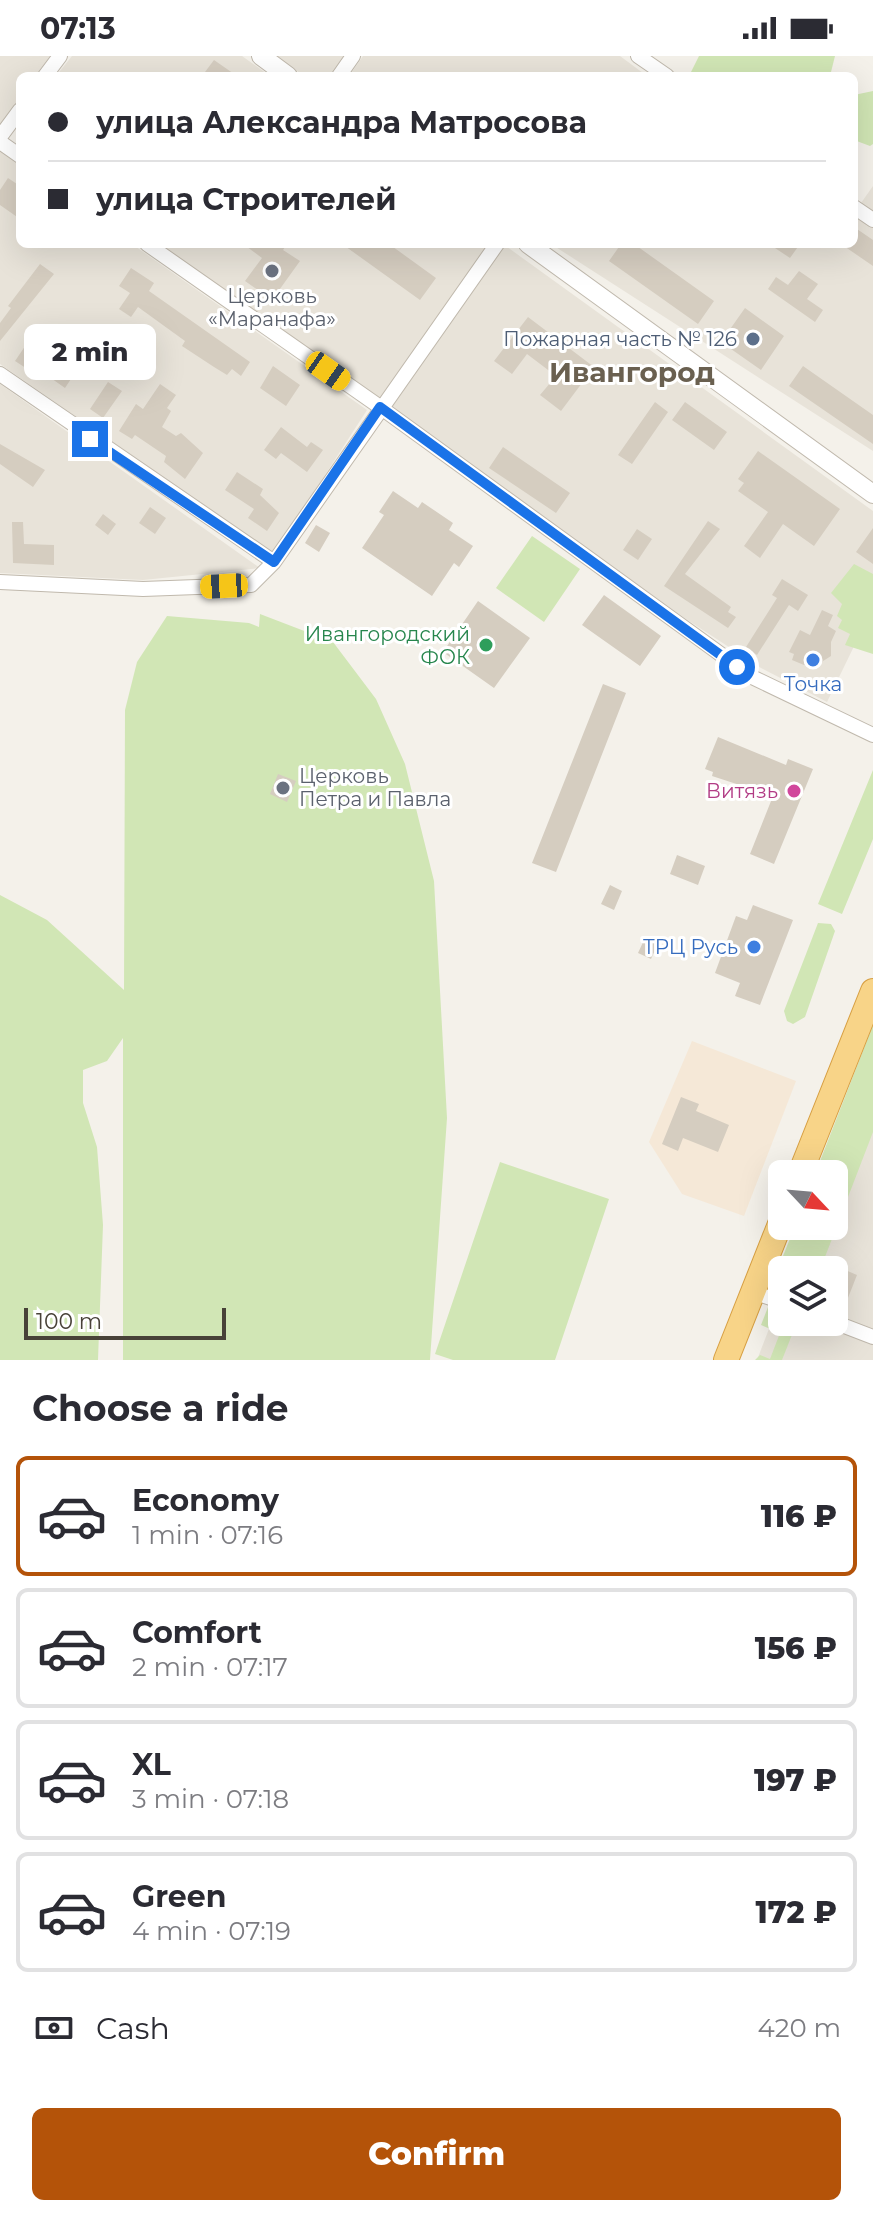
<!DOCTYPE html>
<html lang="en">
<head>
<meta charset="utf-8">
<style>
	:root { --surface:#fff; --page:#f7f7f7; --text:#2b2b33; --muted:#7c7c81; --line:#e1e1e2; --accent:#b45309 }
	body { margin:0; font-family:Montserrat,sans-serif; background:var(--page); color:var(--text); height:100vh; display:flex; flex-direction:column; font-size:30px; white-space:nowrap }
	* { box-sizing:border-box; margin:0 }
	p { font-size:26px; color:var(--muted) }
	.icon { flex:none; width:44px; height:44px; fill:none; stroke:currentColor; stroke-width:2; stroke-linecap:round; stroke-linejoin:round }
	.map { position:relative; height:1304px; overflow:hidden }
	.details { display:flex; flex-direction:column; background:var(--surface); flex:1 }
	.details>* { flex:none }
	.banner { position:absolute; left:16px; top:16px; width:842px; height:176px; border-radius:12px; box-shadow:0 8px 32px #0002; display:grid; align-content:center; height:176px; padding:0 32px; background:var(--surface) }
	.needle { width:52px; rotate:116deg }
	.tools { position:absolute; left:768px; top:1104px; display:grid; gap:16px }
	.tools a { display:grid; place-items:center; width:80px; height:80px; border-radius:12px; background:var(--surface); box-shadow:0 8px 32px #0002; font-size:40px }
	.scale { position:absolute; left:24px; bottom:20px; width:202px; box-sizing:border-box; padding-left:8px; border:4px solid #484238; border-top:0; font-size:22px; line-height:28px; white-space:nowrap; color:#484238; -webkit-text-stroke:6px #fff; paint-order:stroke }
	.end { position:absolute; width:36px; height:36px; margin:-18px; border:10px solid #1a73e8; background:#fff; box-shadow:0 0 0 4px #fff }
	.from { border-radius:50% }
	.bubble { position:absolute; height:56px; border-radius:12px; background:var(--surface); box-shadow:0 8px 32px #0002; font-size:26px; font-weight:800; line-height:56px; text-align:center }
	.car { position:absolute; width:24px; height:48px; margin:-24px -12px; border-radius:10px; box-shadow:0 0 6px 2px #0007; background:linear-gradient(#f5c518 24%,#345 0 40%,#f5c518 0 76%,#345 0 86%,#f5c518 0) }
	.banner b { display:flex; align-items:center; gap:28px; height:76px; font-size:30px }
	.banner b+b { border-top:2px solid var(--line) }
	.banner i { width:20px; height:20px; background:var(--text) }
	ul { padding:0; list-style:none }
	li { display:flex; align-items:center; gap:24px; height:120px; margin:0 16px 12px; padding:0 16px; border:4px solid var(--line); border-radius:12px }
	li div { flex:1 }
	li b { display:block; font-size:30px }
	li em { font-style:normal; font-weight:800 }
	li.active { border-color:var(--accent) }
	li>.icon { width:72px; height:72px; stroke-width:1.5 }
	h2 { padding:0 32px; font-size:36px; line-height:96px }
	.pay { display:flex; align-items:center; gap:20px; height:88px; padding:0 32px; font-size:30px }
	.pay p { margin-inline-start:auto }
	.primary-button { display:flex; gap:16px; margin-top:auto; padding:16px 32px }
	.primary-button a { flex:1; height:92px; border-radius:12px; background:var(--accent); color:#fff; font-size:32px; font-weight:800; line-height:92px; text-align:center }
	.status { display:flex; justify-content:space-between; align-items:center; height:56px; padding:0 40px; background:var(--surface); direction:ltr }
	.status svg { height:22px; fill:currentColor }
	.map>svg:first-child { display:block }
	.residential { fill:#e8e3d9 }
	.commercial { fill:#f5e8d7 }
	.green { fill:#d1e6b5 }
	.building { fill:#d5cdc0 }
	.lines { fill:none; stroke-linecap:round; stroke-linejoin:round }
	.minor-casing { stroke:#c0b9ad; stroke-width:16 }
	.tertiary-casing { stroke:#c0b9ad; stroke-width:20 }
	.trunk-casing { stroke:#d79f42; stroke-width:26 }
	.minor { stroke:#fff; stroke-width:14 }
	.tertiary { stroke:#fff; stroke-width:18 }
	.trunk { stroke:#f8d488; stroke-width:24 }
	.route { stroke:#1a73e8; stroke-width:10 }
	.worship-dot { fill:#6b7280; stroke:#fff; stroke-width:3 }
	.service-dot { fill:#5c6f8a; stroke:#fff; stroke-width:3 }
	.leisure-dot { fill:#2e9e5b; stroke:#fff; stroke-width:3 }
	.shop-dot { fill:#3f7fe0; stroke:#fff; stroke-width:3 }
	.hotel-dot { fill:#d1479c; stroke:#fff; stroke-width:3 }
	.labels { text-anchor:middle; stroke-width:6; stroke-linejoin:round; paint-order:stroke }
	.worship-label { font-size:20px; fill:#5b616d; stroke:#fff }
	.service-label { font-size:20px; fill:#4e5e75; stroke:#fff; text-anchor:end }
	.leisure-label { font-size:20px; fill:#27864d; stroke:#fff; text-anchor:end }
	.shop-label { font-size:20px; fill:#366cbe; stroke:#fff }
	.hotel-label { font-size:20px; fill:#b23c85; stroke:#fff; text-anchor:end }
	.district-label { font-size:28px; font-weight:bold; fill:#6a6050; stroke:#fff }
</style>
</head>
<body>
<div class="status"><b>07:13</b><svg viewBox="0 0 49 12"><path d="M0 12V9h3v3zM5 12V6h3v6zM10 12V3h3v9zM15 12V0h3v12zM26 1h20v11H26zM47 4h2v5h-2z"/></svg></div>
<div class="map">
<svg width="873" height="1304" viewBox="0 0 873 1304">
	<rect width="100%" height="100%" fill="#f4f1ea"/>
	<!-- residential -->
	<path class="residential" d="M 0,0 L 51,0 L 36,20 L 20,20 L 20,42 L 0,69 Z
		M 72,0 L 242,0 L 270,20 L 56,20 Z
		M 276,0 L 345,0 L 331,20 L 304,20 Z
		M 363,0 L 620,0 L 647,20 L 349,20 Z
		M 0,94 L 20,109 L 20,188 L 132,188 L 367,354 L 274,498 L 0,308 Z
		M 873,130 L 873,395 L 551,188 L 854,188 L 854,157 Z
		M 160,188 L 489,188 L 379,344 Z
		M 503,188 L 873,455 L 873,587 L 858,582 L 827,646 L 761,612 L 686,563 L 387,350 Z
		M 0,328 L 260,512 L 143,524 L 0,517 Z
		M 873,1006 L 873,1304 L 757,1304 L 782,1239 L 782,1266 L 834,1266 L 834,1214 L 792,1214 L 834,1170 L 834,1118 Z"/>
	<!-- commercial -->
	<path class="commercial" d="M 692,985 L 796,1025 L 744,1160 L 682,1138 L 649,1086 Z"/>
	<!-- green -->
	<path class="green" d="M 699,0 L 835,0 L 830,20 L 689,20 Z
		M 873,35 L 873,88 L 870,90 L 854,84 L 854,39 Z
		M 532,480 L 580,513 L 544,566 L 496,532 Z
		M 854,508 L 873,518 L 873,598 L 845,589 L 850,578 L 838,572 L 842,564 L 837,560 L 842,548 L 831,537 Z
		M 260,558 L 333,586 L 376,643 L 405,708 L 434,825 L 447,1062 L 430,1304 L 123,1304 L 123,982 L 107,1005 L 83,1014 L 83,1047 L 97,1091 L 103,1169 L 98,1304 L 0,1304 L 0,839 L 47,864 L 124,934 L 125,654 L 137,606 L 167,560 L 249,567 L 259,571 Z
		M 873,714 L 873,783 L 842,858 L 818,848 Z
		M 818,867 L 831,868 L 835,875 L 805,961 L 793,968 L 787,965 L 784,955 Z
		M 873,969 L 873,1076 L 820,1214 L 782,1214 L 781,1243 L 773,1225 L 795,1170 L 834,1170 L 834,1118 L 815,1118 Z
		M 500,1106 L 609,1143 L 555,1304 L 453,1304 L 435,1298 Z
		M 768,1251 L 782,1257 L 782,1266 L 797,1266 L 782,1304 L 755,1304 L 760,1299 L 770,1303 L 780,1277 L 761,1269 Z"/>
	<!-- building -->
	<path class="building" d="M 214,4 L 237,20 L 202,20 Z
		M 8,122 L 20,130 L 20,163 L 0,149 L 0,134 Z
		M 854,171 L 873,184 L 873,210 L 841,188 L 854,188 Z
		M 243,188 L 287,188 L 283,194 L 300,205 L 272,244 L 245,225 L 262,202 Z
		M 342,188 L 389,188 L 436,222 L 420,244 Z
		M 621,188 L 634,188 L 714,245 L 698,268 L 609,205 Z
		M 769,188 L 800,188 L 790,202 Z
		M 40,208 L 54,218 L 0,285 L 0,267 L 11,252 L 8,250 Z
		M 131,212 L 154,227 L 149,235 L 250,306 L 241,320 L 232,313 L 227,319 L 214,311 L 182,290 L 185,285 L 138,251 L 131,261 L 119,253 L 130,237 L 119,230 Z
		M 799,215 L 818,228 L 807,243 L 823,254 L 815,266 L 768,233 L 776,221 L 788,229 Z
		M 745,252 L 784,280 L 761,314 L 721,286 Z
		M 528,261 L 594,311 L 561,355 L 540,339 L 556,320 L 527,298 L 512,318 L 494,305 Z
		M 79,272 L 96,285 L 65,332 L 38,313 L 35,318 L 15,305 L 34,277 L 61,296 Z
		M 273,310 L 300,329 L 286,350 L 260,332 Z
		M 803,310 L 873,359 L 873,388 L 789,330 Z
		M 108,326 L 122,335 L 103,362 L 90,353 Z
		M 160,328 L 176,339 L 167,352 L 171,355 L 162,371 L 176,380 L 181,377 L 203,397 L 185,423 L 164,406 L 166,400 L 135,379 L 132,383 L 119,375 L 136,348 L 143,353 Z
		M 655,346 L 668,356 L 632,408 L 618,399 Z
		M 685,346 L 727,376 L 714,394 L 672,364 Z
		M 281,371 L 307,391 L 311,386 L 323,394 L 307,416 L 281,397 L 276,403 L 264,394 Z
		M 0,388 L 45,414 L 33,431 L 0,408 Z
		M 503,391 L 570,437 L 556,457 L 489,412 Z
		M 758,395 L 840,453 L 814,490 L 783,468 L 760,502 L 744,490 L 768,456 L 738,435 L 744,427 L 738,423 Z
		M 237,416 L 263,433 L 260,439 L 279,457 L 267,475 L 248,462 L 254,453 L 225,434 Z
		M 393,435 L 418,452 L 422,446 L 453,467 L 449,474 L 473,490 L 459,511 L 454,507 L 432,540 L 362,492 L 384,459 L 379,456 Z
		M 150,451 L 166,462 L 155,478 L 139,467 Z
		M 103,458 L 116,468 L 108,479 L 95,469 Z
		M 708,465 L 720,473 L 685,518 L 731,551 L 728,556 L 736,561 L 728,572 L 664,530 Z
		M 12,466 L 23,466 L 24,488 L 54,489 L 54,509 L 13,507 Z
		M 316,469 L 330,477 L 319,496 L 305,487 Z
		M 873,472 L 873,508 L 856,496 Z
		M 637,473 L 652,483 L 638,504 L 623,494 Z
		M 782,523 L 808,539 L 798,555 L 789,549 L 757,599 L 746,591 L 777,542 L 772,539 Z
		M 604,539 L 661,580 L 640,610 L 582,569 Z
		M 478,545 L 530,582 L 494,632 L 443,596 Z
		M 822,554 L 833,559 L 828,570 L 836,575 L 831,586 L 831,600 L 820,607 L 804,609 L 792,604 L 794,598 L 789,596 L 800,574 L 810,579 Z
		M 603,628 L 626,637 L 556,816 L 532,807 Z
		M 718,681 L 786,709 L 788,703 L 813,713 L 774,808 L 750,798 L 773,740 L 712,720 L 713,716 L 705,713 Z
		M 278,718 L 296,725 L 287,746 L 270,738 Z
		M 677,799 L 705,810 L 698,829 L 670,818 Z
		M 610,829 L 622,835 L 614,854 L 601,848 Z
		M 753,849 L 793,864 L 760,949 L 735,940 L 740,927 L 715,917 L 736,860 L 747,864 Z
		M 645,882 L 658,888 L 651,903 L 638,897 Z
		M 681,1041 L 699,1048 L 696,1055 L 729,1069 L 718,1096 L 683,1082 L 678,1095 L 662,1088 Z
		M 843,1213 L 857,1219 L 844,1252 L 834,1248 L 834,1236 Z"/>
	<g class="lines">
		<!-- minor casing -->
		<g class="minor-casing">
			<path id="minor" d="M 638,0 L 667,20
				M 45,20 L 60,0
				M 339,20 L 353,0
				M 0,81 L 20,54
				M 0,86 L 20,100
				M 854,151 L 873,164
				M 147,188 L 380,351 L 752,621 L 873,679
				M 0,318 L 274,506
				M 0,526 L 143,533 L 251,529 L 274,506 L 497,188
				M 753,1236 L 782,1246
				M 834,1266 L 873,1281"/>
		</g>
		<!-- tertiary casing -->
		<g class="tertiary-casing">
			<path id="tertiary" d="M 261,0 L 288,20
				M 528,188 L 873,438"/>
		</g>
		<!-- trunk casing -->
		<g class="trunk-casing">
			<path id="trunk" d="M 800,1118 L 873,935
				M 726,1304 L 782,1163"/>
		</g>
		<!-- minor -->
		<use href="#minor" class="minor"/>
		<!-- tertiary -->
		<use href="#tertiary" class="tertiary"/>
		<!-- trunk -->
		<use href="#trunk" class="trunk"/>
	</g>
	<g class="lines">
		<!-- route -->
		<path class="route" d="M 90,383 L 274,506 L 380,351 L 737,611"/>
	</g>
	<!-- markers -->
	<g class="worship-dot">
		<circle cx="272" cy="215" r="8"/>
		<circle cx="283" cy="732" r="8"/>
	</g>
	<circle class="service-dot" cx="753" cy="283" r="8"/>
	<circle class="leisure-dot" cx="486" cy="589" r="8"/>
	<g class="shop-dot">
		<circle cx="813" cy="604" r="8"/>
		<circle cx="754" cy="891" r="8"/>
	</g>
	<circle class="hotel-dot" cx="794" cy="735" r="8"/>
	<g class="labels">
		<!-- worship labels -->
		<g class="worship-label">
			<text x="272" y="247">Церковь<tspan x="272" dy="23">«Маранафа»</tspan></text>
			<text x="299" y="727" text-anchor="start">Церковь<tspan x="299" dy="23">Петра и Павла</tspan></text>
		</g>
		<!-- service labels -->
		<g class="service-label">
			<text x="737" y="290">Пожарная часть № 126</text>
		</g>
		<!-- leisure labels -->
		<g class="leisure-label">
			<text x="470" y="585">Ивангородский<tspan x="470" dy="23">ФОК</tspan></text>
		</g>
		<!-- shop labels -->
		<g class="shop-label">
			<text x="813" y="635">Точка</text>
			<text x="738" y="898" text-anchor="end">ТРЦ Русь</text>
		</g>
		<!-- hotel labels -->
		<g class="hotel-label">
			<text x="778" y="742">Витязь</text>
		</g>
		<!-- district labels -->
		<g class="district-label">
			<text x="632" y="326">Ивангород</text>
		</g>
	</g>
</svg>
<div class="tools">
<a><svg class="needle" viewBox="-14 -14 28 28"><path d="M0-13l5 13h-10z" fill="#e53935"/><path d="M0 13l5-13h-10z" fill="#7c7c81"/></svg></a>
<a><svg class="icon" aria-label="layers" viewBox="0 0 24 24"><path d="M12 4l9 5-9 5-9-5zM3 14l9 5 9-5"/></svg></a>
</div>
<div class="scale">100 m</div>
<i class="end from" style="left:737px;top:611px"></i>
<i class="end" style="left:90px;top:383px"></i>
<div class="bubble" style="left:24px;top:268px;width:132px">2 min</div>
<i class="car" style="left:328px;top:315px;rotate:125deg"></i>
<i class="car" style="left:224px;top:530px;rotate:267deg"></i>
<div class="banner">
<b><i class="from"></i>улица Александра Матросова</b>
<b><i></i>улица Строителей</b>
</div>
</div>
<section class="details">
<h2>Choose a ride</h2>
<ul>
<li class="active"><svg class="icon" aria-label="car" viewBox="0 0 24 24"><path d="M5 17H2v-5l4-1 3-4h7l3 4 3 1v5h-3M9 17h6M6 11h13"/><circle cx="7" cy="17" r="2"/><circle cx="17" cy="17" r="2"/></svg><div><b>Economy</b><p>1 min · 07:16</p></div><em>116 ₽</em></li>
<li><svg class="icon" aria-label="car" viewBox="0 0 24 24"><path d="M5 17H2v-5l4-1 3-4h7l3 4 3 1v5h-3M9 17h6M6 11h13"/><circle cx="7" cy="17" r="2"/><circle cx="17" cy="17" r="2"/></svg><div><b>Comfort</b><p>2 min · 07:17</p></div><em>156 ₽</em></li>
<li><svg class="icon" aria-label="car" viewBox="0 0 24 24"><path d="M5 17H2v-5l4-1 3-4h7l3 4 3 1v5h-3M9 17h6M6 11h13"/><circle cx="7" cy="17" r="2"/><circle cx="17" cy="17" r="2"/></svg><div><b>XL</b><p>3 min · 07:18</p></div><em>197 ₽</em></li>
<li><svg class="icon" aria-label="car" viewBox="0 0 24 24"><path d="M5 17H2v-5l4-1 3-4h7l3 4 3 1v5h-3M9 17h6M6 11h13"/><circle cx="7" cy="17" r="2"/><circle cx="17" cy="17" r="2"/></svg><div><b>Green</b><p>4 min · 07:19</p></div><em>172 ₽</em></li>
</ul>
<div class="pay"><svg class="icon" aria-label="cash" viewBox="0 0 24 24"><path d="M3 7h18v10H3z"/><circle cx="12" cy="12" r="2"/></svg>Cash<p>420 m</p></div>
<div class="primary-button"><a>Confirm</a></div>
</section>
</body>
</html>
